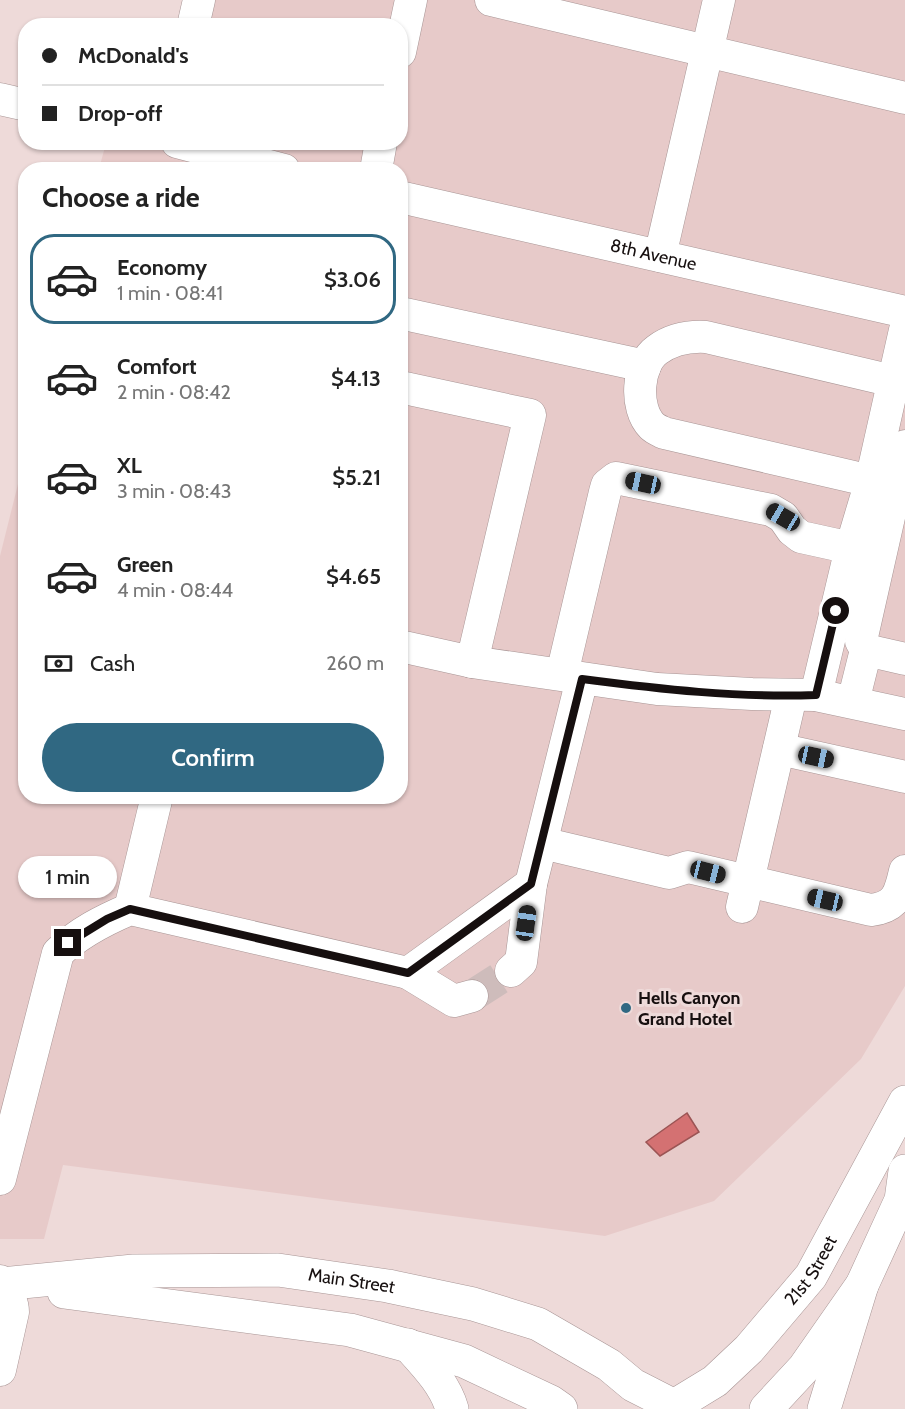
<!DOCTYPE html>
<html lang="en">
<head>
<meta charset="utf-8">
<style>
	:root { --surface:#fff; --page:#f6f6f6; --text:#222; --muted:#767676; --line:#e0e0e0; --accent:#306882 }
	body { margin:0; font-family:Cabin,sans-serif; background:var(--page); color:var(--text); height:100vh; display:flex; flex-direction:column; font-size:22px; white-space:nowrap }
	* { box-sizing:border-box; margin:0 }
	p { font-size:20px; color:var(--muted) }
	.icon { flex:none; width:33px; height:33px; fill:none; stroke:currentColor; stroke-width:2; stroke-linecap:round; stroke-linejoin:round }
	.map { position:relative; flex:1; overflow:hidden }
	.panel { position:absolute; left:18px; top:162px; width:390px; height:642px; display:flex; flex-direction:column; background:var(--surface); border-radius:24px; box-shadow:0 2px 4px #0004 }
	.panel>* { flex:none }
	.hud { position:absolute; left:18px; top:18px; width:390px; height:132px; border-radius:24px; box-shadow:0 2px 4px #0004; display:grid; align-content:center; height:132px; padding:0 24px; background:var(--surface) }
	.end { position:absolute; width:27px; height:27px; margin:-14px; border:8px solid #160f0f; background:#fff; box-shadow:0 0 0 3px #fff }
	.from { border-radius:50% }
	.bubble { position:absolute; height:42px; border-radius:21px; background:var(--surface); box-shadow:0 2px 4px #0004; font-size:20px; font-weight:600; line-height:42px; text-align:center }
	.car { position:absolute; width:18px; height:36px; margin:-18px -9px; border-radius:8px; box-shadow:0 0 4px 2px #0007; background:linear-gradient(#222 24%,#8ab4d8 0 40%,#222 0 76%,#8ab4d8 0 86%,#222 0) }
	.hud b { display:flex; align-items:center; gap:21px; height:57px; font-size:22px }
	.hud b+b { border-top:2px solid var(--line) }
	.hud i { width:15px; height:15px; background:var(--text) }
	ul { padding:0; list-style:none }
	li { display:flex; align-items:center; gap:18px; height:90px; margin:0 12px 9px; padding:0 12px; border:3px solid transparent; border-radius:24px }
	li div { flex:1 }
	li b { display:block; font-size:22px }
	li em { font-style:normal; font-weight:600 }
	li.current { border-color:var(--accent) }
	li>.icon { width:54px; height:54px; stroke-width:1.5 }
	h2 { padding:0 24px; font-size:27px; line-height:72px }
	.pay { display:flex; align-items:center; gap:15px; height:66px; padding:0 24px; font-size:22px }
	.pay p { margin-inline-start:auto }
	.action { display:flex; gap:12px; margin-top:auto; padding:12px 24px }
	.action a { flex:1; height:69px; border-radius:36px; background:var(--accent); color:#fff; font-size:24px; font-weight:600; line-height:69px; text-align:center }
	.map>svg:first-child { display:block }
	.built { fill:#e7cac9 }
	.water { fill:#d47172; stroke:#9b5454; stroke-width:1.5 }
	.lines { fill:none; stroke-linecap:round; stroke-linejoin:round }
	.minor-tunnel { stroke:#cebcbb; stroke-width:32; stroke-dasharray:32 16; stroke-linecap:butt }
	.minor-casing { stroke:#a89595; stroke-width:33 }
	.major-casing { stroke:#a89595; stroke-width:34 }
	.highway-casing { stroke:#a89595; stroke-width:34 }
	.minor { stroke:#fff; stroke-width:32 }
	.major { stroke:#fff; stroke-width:33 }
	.highway { stroke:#fff; stroke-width:33 }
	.route { stroke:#160f0f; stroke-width:8 }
	.poi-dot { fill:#306882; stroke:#eedad9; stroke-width:2 }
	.labels { text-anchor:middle; stroke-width:6; stroke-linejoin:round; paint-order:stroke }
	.street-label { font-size:18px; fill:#160f0f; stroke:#eedad9 }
	.poi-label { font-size:18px; font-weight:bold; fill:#160f0f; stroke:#eedad9; text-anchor:start }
</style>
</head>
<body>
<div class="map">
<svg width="905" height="1409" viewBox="0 0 905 1409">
	<rect width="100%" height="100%" fill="#eedad9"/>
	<!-- built -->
	<path class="built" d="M 200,0 L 905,0 L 905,986 L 861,1059 L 714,1201 L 605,1236 L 63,1165 L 44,1239 L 0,1239 L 0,556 L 25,456 L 26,796 L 400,796 L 400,170 L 99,169 L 106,143 L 400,142 L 400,26 L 194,25 Z"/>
	<!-- water -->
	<path class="water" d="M 687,1113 L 699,1132 L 660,1156 L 646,1142 Z"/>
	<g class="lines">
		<!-- minor-tunnel -->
		<path class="minor-tunnel" d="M 472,996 L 511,971"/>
		<!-- minor casing -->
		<g class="minor-casing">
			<g id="minor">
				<path d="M 491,0 L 905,98"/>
				<path d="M 193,26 L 199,0"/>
				<path d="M 400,52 L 411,0"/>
				<path d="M 0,99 L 26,105"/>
				<path d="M 177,142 L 284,170"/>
				<path d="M 376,170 L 381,142"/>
				<path id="s1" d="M 400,197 L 905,312"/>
				<path d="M 660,256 L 719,0"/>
				<path d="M 400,313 L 645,366"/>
				<path d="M 400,387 L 530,415 L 472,662"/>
				<path d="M 871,481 L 664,433 C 660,431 655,429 652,426 C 634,408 637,364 657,350 C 672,339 689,336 706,337 L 893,381"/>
				<path d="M 400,646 L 472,662 L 657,689 L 752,694 L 816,695 L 905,714"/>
				<path d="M 866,650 L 861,641 L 905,446"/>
				<path d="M 562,674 L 605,492 L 607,485 L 616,478 L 771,510 L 783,517 L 792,530 L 801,537 L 851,548"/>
				<path d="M 816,695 L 851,548 L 871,481 L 905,330"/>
				<path d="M 853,702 L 866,650 L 905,659"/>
				<path d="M 779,749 L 905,777"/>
				<path d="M 542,843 L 669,873 L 688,867 L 871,910 C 897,907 900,893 905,871"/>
				<path d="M 742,907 L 791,696"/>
				<path d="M 130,909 L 157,796"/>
				<path d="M 511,971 L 521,962 L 531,884"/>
				<path d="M 408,973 L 454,1001 L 472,996"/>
				<path d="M 0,1179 L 58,953 C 78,933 104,920 130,909 L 408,973 L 531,884 L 582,679"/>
				<path d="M 0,1281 C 6,1291 13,1300 13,1312 L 0,1370"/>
			</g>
		</g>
		<!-- major casing -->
		<g class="major-casing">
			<g id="major">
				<path id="s2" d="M 2,1284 L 134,1271 L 278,1270 L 388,1286 L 473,1304 L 538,1324 L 609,1365 L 633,1385 L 674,1406 L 715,1381 L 749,1349 L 811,1276 L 905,1102"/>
				<path d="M 64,1292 L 350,1330 L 464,1361 L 551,1402 L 561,1409"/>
				<path d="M 766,1409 L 804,1368 L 862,1285 L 901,1200 L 905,1171"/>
			</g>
		</g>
		<!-- highway casing -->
		<g class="highway-casing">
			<path id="highway" d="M 408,1345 C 425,1364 445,1384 452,1409
				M 670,1409 L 674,1406 L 678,1409
				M 824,1409 L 862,1285"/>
		</g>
		<!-- minor -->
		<use href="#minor" class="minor"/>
		<!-- major -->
		<use href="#major" class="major"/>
		<!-- highway -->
		<use href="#highway" class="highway"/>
	</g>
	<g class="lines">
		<!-- route -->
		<path class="route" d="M 68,943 L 107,919 L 130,909 L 408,973 L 531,884 L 582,679 C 659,689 738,698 816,695 L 836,611"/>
	</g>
	<!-- markers -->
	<circle class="poi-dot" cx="626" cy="1008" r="6"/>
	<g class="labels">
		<!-- street labels -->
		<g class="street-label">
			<text dy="6" stroke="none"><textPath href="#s1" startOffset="260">8th Avenue</textPath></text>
			<text dy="6" stroke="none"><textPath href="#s2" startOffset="897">21st Street</textPath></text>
			<text dy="6" stroke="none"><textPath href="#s2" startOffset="351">Main Street</textPath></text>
		</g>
		<!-- poi labels -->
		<g class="poi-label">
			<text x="638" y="1004">Hells Canyon<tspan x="638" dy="21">Grand Hotel</tspan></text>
		</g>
	</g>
</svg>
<i class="end from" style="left:836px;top:611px"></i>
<i class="end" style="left:68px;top:943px"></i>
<div class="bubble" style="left:18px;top:856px;width:99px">1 min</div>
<i class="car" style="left:643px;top:483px;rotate:282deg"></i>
<i class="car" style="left:783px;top:517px;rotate:300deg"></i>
<i class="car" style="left:816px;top:757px;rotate:102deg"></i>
<i class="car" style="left:708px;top:872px;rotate:104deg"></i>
<i class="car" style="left:825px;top:900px;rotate:283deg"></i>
<i class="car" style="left:526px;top:923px;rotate:8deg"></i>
<div class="hud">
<b><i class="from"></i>McDonald's</b>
<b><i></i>Drop-off</b>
</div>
<section class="panel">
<h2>Choose a ride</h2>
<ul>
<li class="current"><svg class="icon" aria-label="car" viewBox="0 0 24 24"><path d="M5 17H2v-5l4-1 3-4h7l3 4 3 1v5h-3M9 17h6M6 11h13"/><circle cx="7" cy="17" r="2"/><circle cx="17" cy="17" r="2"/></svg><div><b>Economy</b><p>1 min · 08:41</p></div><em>$3.06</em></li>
<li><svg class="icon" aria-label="car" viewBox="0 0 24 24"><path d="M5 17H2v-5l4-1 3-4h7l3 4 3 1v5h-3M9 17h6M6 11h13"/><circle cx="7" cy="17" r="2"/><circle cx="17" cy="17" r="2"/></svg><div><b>Comfort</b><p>2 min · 08:42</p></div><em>$4.13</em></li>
<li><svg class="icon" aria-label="car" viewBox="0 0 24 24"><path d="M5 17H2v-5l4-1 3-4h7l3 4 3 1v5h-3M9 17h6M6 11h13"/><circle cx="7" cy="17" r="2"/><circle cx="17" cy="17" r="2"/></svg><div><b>XL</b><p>3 min · 08:43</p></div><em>$5.21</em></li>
<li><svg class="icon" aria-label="car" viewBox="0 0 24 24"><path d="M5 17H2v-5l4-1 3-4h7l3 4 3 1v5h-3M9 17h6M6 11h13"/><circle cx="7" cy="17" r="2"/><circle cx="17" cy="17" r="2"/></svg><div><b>Green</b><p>4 min · 08:44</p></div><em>$4.65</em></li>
</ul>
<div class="pay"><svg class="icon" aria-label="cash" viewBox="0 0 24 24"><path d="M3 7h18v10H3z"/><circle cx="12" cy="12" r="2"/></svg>Cash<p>260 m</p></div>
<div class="action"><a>Confirm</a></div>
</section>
</div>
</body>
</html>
